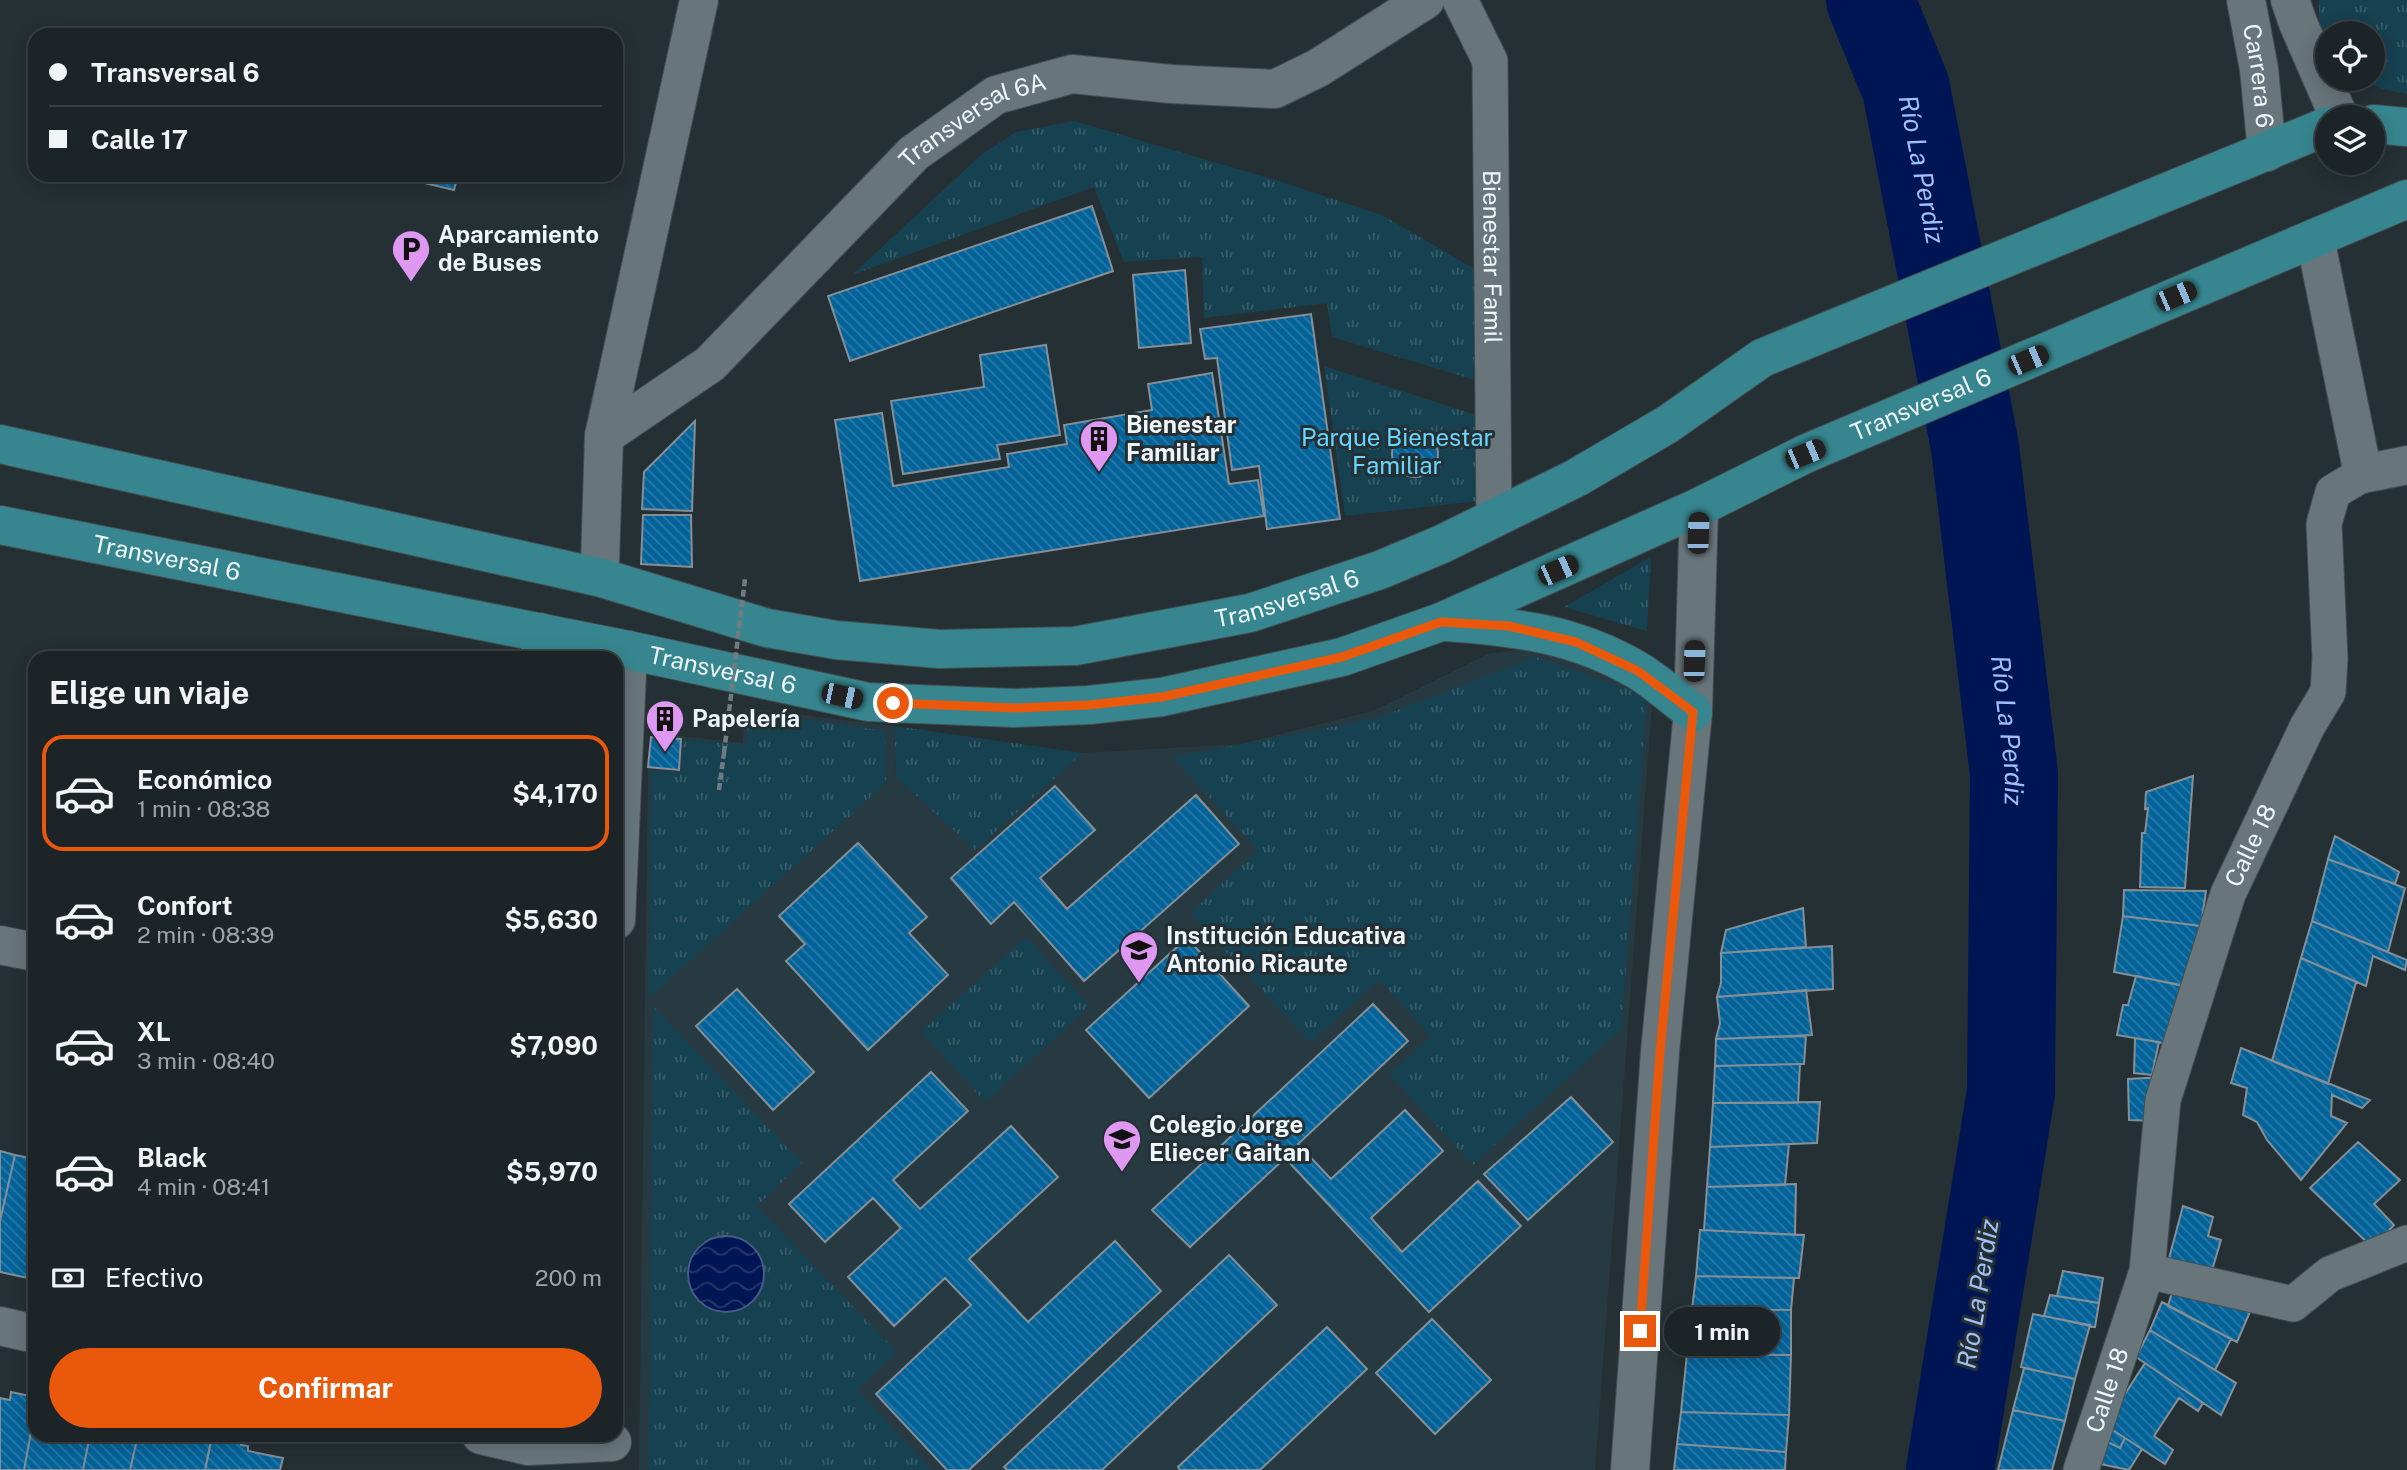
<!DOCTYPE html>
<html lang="es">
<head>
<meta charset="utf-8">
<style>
	:root { --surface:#1c2428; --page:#252c30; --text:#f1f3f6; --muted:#a0a4a8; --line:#3a4145; --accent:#ea580c }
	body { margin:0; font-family:"Public Sans",sans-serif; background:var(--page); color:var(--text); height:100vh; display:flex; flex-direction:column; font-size:26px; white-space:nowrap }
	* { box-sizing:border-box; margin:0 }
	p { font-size:23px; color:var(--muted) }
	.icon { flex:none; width:38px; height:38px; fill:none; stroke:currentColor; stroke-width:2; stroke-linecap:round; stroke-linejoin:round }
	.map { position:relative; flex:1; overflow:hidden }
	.drawer { position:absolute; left:28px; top:651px; width:595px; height:791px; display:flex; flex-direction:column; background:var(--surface); border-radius:21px; box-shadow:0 4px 18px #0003,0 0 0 2px var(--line) }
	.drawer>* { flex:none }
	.banner { position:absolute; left:28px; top:28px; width:595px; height:154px; border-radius:21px; box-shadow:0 4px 18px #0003,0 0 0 2px var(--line); display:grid; align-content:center; height:154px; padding:0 21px; background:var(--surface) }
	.controls { position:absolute; left:2315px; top:21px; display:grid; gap:14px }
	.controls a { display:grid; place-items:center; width:70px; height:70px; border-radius:50%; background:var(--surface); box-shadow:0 4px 18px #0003,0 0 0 2px var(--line); font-size:35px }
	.end { position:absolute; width:32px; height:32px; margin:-16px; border:9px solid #ea580c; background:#fff; box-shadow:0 0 0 4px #fff }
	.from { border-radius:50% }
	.bubble { position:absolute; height:49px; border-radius:24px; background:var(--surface); box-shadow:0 4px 18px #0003,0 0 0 2px var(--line); font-size:23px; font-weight:700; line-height:49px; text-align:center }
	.car { position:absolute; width:21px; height:42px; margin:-21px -10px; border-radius:9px; box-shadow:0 0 5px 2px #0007; background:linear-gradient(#222 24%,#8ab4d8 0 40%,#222 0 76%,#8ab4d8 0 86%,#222 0) }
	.banner b { display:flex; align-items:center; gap:24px; height:66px; font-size:26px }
	.banner b+b { border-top:2px solid var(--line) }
	.banner i { width:18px; height:18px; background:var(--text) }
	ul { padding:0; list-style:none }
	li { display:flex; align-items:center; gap:21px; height:116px; margin:0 14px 10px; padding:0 7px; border:4px solid transparent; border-radius:21px }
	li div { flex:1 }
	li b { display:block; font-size:26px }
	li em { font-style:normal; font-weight:700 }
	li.current { border-color:var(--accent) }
	li>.icon { width:63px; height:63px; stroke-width:1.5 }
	h2 { padding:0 21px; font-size:32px; line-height:84px }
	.pay { display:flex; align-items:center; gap:18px; height:77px; padding:0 21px; font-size:26px }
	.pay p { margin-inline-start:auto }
	.primary-button { display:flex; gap:14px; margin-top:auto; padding:14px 21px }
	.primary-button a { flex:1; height:80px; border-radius:42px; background:var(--accent); color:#fff; font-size:28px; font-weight:700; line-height:80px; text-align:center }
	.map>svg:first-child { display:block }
	.built { fill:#273a41 }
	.grass { fill:url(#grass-tufts) }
	.water { fill:url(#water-waves); stroke:#485986; stroke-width:2 }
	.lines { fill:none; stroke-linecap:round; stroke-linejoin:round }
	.river { stroke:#001654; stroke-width:88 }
	.building { fill:url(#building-back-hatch); stroke:#848f97; stroke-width:2 }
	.pedestrian-casing { stroke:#444d52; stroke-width:37 }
	.minor-casing { stroke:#444d52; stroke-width:40 }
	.secondary-casing { stroke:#444d52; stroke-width:40 }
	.primary-casing { stroke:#444d52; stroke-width:40 }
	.path { stroke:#727c80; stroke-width:4.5; stroke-dasharray:7 3.5; stroke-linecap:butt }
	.pedestrian { stroke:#68757b; stroke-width:35 }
	.minor { stroke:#68757b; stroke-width:38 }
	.secondary { stroke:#68757b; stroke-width:38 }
	.primary { stroke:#37868f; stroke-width:38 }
	.path-bridge { stroke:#727c80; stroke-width:4.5; stroke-dasharray:7 3.5; stroke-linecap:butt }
	.route { stroke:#ea580c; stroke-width:9 }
	.labels { text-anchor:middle; stroke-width:6; stroke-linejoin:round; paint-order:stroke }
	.street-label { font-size:24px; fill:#eff6f9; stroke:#253035 }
	.poi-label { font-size:24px; font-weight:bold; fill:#eff6f9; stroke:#253035; text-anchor:start }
	.park-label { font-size:24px; fill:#67d7ff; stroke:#253035 }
	.water-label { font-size:26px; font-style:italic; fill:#a0c0f8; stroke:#253035 }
</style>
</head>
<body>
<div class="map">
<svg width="2407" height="1470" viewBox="0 0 2407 1470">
	<defs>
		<pattern id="grass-tufts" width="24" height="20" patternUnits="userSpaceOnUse" patternTransform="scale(1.75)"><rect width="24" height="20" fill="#164150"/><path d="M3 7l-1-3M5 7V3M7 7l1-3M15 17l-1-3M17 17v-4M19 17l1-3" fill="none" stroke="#385d6a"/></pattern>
		<pattern id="water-waves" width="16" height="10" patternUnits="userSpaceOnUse" patternTransform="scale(1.75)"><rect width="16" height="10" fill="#001654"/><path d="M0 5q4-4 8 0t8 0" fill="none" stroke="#26386d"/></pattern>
		<pattern id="building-back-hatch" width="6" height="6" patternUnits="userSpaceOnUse" patternTransform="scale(1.75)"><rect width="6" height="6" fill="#036399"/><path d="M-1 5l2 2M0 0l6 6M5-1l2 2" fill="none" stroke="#287aa8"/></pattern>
	</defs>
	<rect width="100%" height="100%" fill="#253035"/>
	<!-- built -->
	<path class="built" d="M 1532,648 L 1653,690 L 1595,1470 L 639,1470 L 648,767 L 653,733 L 743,743 L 745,708 L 894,726 L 896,777 L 975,849 L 1083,753 L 1241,744 L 1373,711 L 1488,654 Z"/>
	<!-- grass -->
	<path class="grass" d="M 2319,0 L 2407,0 L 2407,94 L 2382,89 L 2361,79 L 2373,79 L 2373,33 L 2328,33 L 2327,38 L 2319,24 Z
		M 1074,121 L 1279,181 L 1382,215 L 1478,271 L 1475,380 L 1332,337 L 1327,303 L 1204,318 L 1202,257 L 1124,262 L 1094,187 L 852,275 L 981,155 L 1016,132 Z
		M 1324,366 L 1476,415 L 1477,501 L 1345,516 Z
		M 1651,557 L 1647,631 L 1564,607 Z
		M 1535,657 L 1647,696 L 1621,1029 L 1473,1165 L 1389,1074 L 1431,1037 L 1379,980 L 1310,1043 L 1190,913 L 1258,850 L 1172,757 L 1375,719 Z
		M 748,711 L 885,731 L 886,783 L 649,998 L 651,771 L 681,773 L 684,739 L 746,746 Z
		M 894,726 L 1083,753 L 975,850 L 896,777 Z
		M 1026,937 L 1090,1006 L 985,1102 L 921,1032 Z
		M 653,1006 L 802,1163 L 757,1206 L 897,1352 L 857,1390 L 932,1470 L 649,1470 Z"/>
	<!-- water -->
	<path class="water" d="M688 1274a38 38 0 1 1 76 0a38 38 0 1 1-76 0Z"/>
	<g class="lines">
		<!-- river -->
		<path class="river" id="s1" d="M 1870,0 L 1906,88 L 1975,447 L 2014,774 L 2011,1092 L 1950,1470"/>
	</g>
	<!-- building -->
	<path class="building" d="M 391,175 L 458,175 L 454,190 Z
		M 1092,206 L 1113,271 L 850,361 L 828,296 Z
		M 1185,270 L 1191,343 L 1139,348 L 1133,275 Z
		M 1311,314 L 1340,519 L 1267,529 L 1259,466 L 1232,470 L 1217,358 L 1205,359 L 1200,329 Z
		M 1046,345 L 1060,435 L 997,445 L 1000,459 L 903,474 L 891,401 L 984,387 L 980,355 Z
		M 1212,373 L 1229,484 L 1258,480 L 1264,516 L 860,581 L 835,420 L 882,413 L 893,486 L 1009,467 L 1007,454 L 1067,444 L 1064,425 L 1152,410 L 1148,384 Z
		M 695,421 L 692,511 L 642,509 L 644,472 Z
		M1392 454a23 23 0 1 1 46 0a23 23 0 1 1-46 0Z
		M 643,515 L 691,515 L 692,567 L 641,564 Z
		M 651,737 L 681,739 L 679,770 L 648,767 Z
		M 2193,776 L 2185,888 L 2140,887 L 2142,833 L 2145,833 L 2148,808 L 2145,809 L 2146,792 Z
		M 1055,786 L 1095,830 L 1040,878 L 1067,909 L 1196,795 L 1239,844 L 1084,981 L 1014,902 L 991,924 L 951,878 Z
		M 2335,836 L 2399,872 L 2395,884 L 2328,859 Z
		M 858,843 L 927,917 L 909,933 L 948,975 L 868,1050 L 786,961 L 805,944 L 779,916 Z
		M 2328,859 L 2405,888 L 2388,952 L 2312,921 Z
		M 2124,890 L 2206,891 L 2201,926 L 2123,916 Z
		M 1803,908 L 1806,947 L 1721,953 L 1726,930 Z
		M 2123,916 L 2200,926 L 2186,986 L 2114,972 Z
		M 2312,921 L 2407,960 L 2405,970 L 2373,956 L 2366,986 L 2301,958 Z
		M 1187,938 L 1249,1006 L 1149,1098 L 1086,1030 Z
		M 1832,946 L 1833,989 L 1717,997 L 1721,983 L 1721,953 Z
		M 2301,958 L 2356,982 L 2328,1084 L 2272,1061 Z
		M 2136,976 L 2183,986 L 2169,1044 L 2117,1035 L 2123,1005 L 2128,1005 Z
		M 737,989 L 814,1072 L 773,1110 L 696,1026 Z
		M 1806,990 L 1812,1035 L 1716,1039 L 1720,1023 L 1717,997 Z
		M 1373,1004 L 1408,1041 L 1298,1144 L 1331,1179 L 1405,1110 L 1443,1151 L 1371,1218 L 1402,1252 L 1478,1181 L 1521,1226 L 1429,1312 L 1285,1158 L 1190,1247 L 1152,1210 Z
		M 1806,1036 L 1804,1064 L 1715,1066 L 1716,1039 Z
		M 2135,1038 L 2159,1042 L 2152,1075 L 2134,1073 Z
		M 2241,1048 L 2370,1100 L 2362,1108 L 2332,1095 L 2331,1116 L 2347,1123 L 2301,1180 L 2267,1140 L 2257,1122 L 2243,1115 L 2247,1088 L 2231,1083 Z
		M 1800,1064 L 1798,1103 L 1713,1103 L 1715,1066 Z
		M 931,1072 L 968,1111 L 893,1180 L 920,1209 L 1011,1126 L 1058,1177 L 969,1259 L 1028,1322 L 1115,1241 L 1161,1291 L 969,1470 L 947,1470 L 876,1394 L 971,1305 L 945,1278 L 894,1326 L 848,1277 L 901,1228 L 873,1198 L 825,1242 L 789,1204 Z
		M 2164,1077 L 2158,1121 L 2129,1120 L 2128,1079 Z
		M 1571,1097 L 1613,1142 L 1528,1220 L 1484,1174 Z
		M 1820,1102 L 1817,1143 L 1710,1147 L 1713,1103 Z
		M 2358,1142 L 2400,1180 L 2374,1204 L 2394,1225 L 2373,1248 L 2310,1188 Z
		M 1789,1144 L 1785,1185 L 1707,1187 L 1710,1147 Z
		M 0,1151 L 15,1155 L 0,1221 Z
		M 15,1155 L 35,1159 L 35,1245 L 28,1278 L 0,1272 L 0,1221 Z
		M 1796,1184 L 1795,1235 L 1704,1230 L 1707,1187 Z
		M 2183,1206 L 2213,1217 L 2208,1236 L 2221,1240 L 2210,1277 L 2168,1262 Z
		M 1700,1230 L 1804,1235 L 1799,1278 L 1696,1276 Z
		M 35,1245 L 35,1279 L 28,1278 Z
		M 1229,1255 L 1277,1305 L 1102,1470 L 1007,1470 L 1004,1467 Z
		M 2063,1271 L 2103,1278 L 2099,1303 L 2057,1296 Z
		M 1696,1276 L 1794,1278 L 1791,1310 L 1692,1309 Z
		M 2175,1282 L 2252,1307 L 2237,1342 L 2168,1306 Z
		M 2050,1295 L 2099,1303 L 2095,1327 L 2044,1316 Z
		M 2162,1302 L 2231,1339 L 2215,1370 L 2150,1330 Z
		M 1692,1309 L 1791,1310 L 1791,1355 L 1687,1354 Z
		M 2033,1314 L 2090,1325 L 2075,1379 L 2021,1367 Z
		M 1432,1319 L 1491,1380 L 1435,1434 L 1376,1373 Z
		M 1327,1327 L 1367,1369 L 1260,1470 L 1180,1470 L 1178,1467 Z
		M 2150,1330 L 2236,1383 L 2221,1415 L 2136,1357 Z
		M 1687,1354 L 1791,1355 L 1789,1415 L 1681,1412 Z
		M 2145,1363 L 2203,1403 L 2198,1411 L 2179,1398 L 2154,1436 L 2173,1450 L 2165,1464 L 2105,1425 Z
		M 2024,1368 L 2075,1379 L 2065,1421 L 2013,1410 Z
		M 11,1392 L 35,1397 L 35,1411 L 24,1470 L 0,1470 L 0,1398 L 10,1400 Z
		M 2013,1410 L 2065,1421 L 2052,1470 L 1998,1470 Z
		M 35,1411 L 35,1435 L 90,1435 L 83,1470 L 24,1470 Z
		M 1681,1412 L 1789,1415 L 1786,1452 L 1677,1444 Z
		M 2105,1425 L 2125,1438 L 2120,1448 L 2101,1439 Z
		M 90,1435 L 138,1435 L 130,1470 L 83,1470 Z
		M 138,1435 L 196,1435 L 212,1438 L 205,1470 L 130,1470 Z
		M 212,1435 L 243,1435 L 241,1445 L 248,1446 L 248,1451 L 283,1458 L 280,1470 L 205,1470 Z
		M 2125,1438 L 2142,1449 L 2129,1470 L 2095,1463 L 2101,1439 L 2120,1448 Z
		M 1677,1444 L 1786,1452 L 1785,1470 L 1674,1470 Z"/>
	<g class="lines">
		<!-- pedestrian casing -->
		<g class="pedestrian-casing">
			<g id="pedestrian">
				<path id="s2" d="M 1460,0 L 1490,61 L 1494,520"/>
				<path d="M 2147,1271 L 2293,1304 L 2330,1274 L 2407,1243"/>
				<path id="s3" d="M 2081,1470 L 2147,1271 L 2163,1100 L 2228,894 L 2307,727 L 2328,692 L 2330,659 L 2324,524 L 2333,492 L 2363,474"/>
			</g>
		</g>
		<!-- minor casing -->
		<g class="minor-casing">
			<g id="minor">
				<path d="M 2315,238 L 2363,474 L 2407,465"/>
				<path id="s4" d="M 604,436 L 710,364 L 914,153 L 996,95 L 1072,74 L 1171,84 L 1275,89 L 1318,68 L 1425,0"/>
				<path d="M 602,578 L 600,563 L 604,436 L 699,0"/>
				<path d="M 540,658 L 540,632"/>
				<path d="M 616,920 L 628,650"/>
				<path d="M 0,945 L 35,952"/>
				<path d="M 0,1326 L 35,1334"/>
				<path d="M 481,1435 L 528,1446 L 612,1442"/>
			</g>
		</g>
		<!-- secondary casing -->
		<g class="secondary-casing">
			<g id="secondary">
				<path id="s5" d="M 2246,0 L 2259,69 L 2267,152"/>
				<path d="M 2290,0 L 2298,23 L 2339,117"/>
				<path d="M 1630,1470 L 1660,1052 L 1693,712 L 1699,507"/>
			</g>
		</g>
		<!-- primary casing -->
		<g class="primary-casing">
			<g id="primary">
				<path d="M 2373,124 L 2407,127"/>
				<path id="s6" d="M 0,444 L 602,578 L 767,628 L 836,640 L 939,649 L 1075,646 L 1250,613 L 1380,570 L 1442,544 L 1576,478 L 1668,424 L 1762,358 L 2328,126"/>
				<path id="s7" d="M 0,525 L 628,650 L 868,702 L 1014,708 L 1089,705 L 1162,697 L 1342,657 L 1441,622 L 1699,507 L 1805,454 L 2407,199"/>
				<path d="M 1447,622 C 1517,627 1575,634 1637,670 C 1657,682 1675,699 1693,712"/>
			</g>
		</g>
		<!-- path -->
		<path class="path" d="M 719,790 L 724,753"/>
		<!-- pedestrian -->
		<use href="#pedestrian" class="pedestrian"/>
		<!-- minor -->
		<use href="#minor" class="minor"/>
		<!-- secondary -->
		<use href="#secondary" class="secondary"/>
		<!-- primary -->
		<use href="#primary" class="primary"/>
		<!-- path-bridge -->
		<path class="path-bridge" d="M 724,753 L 745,579"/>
	</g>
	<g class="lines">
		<!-- route -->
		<path class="route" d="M 893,703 L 1014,708 L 1089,705 L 1162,697 L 1342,657 L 1441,622 L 1509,626 L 1576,642 L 1638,671 L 1693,712 L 1660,1052 L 1640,1331"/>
	</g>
	<!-- icons -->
	<defs>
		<g id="parking-pin" transform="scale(2.0125)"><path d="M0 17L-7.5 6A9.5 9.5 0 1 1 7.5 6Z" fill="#de98f2" stroke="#253035"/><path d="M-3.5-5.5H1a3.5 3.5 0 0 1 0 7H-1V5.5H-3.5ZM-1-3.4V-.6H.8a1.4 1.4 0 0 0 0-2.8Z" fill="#111"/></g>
		<g id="building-pin" transform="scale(2.0125)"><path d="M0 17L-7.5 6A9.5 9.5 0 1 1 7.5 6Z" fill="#de98f2" stroke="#253035"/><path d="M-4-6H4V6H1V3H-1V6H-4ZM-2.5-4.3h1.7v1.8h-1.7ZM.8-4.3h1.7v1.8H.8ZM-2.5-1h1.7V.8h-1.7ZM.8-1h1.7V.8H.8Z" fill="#111"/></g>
		<g id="school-pin" transform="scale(2.0125)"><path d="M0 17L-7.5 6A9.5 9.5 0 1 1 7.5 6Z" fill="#de98f2" stroke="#253035"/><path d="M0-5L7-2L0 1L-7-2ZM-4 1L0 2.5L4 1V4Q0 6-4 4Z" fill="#111"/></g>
	</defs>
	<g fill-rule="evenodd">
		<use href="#parking-pin" x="411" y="249"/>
		<use href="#building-pin" x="1099" y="439"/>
		<use href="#building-pin" x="665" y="719"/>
		<use href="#school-pin" x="1139" y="950"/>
		<use href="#school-pin" x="1122" y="1139"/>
	</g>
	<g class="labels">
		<!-- street labels -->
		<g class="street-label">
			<text dy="8" stroke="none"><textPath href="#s5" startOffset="77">Carrera 6</textPath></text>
			<text dy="8" stroke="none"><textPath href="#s4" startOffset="490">Transversal 6A</textPath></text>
			<text dy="8" stroke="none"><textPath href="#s2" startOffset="264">Bienestar Famil</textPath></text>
			<text dy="8" stroke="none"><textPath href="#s7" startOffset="1997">Transversal 6</textPath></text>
			<text dy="8" stroke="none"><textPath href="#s7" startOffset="170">Transversal 6</textPath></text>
			<text dy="8" stroke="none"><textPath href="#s6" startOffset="1316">Transversal 6</textPath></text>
			<text dy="8" stroke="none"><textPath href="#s7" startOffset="737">Transversal 6</textPath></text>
			<text dy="8" stroke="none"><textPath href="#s3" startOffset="651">Calle 18</textPath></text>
			<text dy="8" stroke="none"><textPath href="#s3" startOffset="84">Calle 18</textPath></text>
		</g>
		<!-- poi labels -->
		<g class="poi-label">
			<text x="438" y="243">Aparcamiento<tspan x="438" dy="28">de Buses</tspan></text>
			<text x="1126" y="433">Bienestar<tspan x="1126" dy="28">Familiar</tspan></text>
			<text x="692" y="727">Papelería</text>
			<text x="1166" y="944">Institución Educativa<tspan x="1166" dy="28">Antonio Ricaute</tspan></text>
			<text x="1149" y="1133">Colegio Jorge<tspan x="1149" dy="28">Eliecer Gaitan</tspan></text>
		</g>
		<!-- park labels -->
		<g class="park-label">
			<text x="1397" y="446">Parque Bienestar<tspan x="1397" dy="28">Familiar</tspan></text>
		</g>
		<!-- water labels -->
		<g class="water-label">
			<text dy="9" stroke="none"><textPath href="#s1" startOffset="178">Río La Perdiz</textPath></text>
			<text dy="9" stroke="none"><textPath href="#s1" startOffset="746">Río La Perdiz</textPath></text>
			<text transform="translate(1978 1294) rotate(-81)" y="9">Río La Perdiz</text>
		</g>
	</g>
</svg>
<div class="controls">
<a><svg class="icon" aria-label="locate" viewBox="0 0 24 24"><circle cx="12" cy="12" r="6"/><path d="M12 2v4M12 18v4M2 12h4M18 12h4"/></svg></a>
<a><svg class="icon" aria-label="layers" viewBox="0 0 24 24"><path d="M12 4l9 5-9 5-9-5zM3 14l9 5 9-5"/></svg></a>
</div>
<i class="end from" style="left:893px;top:703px"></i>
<i class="end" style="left:1640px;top:1331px"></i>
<div class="bubble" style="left:1664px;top:1307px;width:116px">1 min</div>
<i class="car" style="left:2176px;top:296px;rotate:67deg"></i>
<i class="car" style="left:2028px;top:360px;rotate:67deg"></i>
<i class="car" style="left:1805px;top:454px;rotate:67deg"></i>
<i class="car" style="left:1698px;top:533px;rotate:2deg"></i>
<i class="car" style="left:1558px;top:570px;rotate:66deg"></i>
<i class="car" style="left:1694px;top:661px;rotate:2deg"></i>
<i class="car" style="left:842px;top:696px;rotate:102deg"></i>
<div class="banner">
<b><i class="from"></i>Transversal 6</b>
<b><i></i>Calle 17</b>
</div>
<section class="drawer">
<h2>Elige un viaje</h2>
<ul>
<li class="current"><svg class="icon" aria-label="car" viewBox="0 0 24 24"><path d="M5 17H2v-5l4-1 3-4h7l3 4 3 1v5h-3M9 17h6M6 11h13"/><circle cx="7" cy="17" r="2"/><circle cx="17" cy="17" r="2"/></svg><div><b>Económico</b><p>1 min · 08:38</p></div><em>$4,170</em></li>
<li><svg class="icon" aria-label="car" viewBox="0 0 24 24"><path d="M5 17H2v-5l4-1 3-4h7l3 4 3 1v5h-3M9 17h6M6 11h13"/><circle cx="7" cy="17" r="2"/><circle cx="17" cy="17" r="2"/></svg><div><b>Confort</b><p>2 min · 08:39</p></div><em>$5,630</em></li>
<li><svg class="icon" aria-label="car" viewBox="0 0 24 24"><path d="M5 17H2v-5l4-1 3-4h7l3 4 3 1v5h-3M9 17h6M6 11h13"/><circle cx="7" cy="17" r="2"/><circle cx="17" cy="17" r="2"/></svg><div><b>XL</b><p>3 min · 08:40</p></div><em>$7,090</em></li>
<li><svg class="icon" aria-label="car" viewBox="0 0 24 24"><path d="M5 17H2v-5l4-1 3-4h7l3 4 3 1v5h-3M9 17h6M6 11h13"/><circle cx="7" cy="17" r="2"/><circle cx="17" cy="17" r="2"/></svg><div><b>Black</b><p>4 min · 08:41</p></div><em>$5,970</em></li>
</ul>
<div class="pay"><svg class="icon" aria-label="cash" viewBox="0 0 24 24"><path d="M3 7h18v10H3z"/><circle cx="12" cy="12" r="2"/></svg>Efectivo<p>200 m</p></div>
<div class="primary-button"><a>Confirmar</a></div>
</section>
</div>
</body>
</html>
